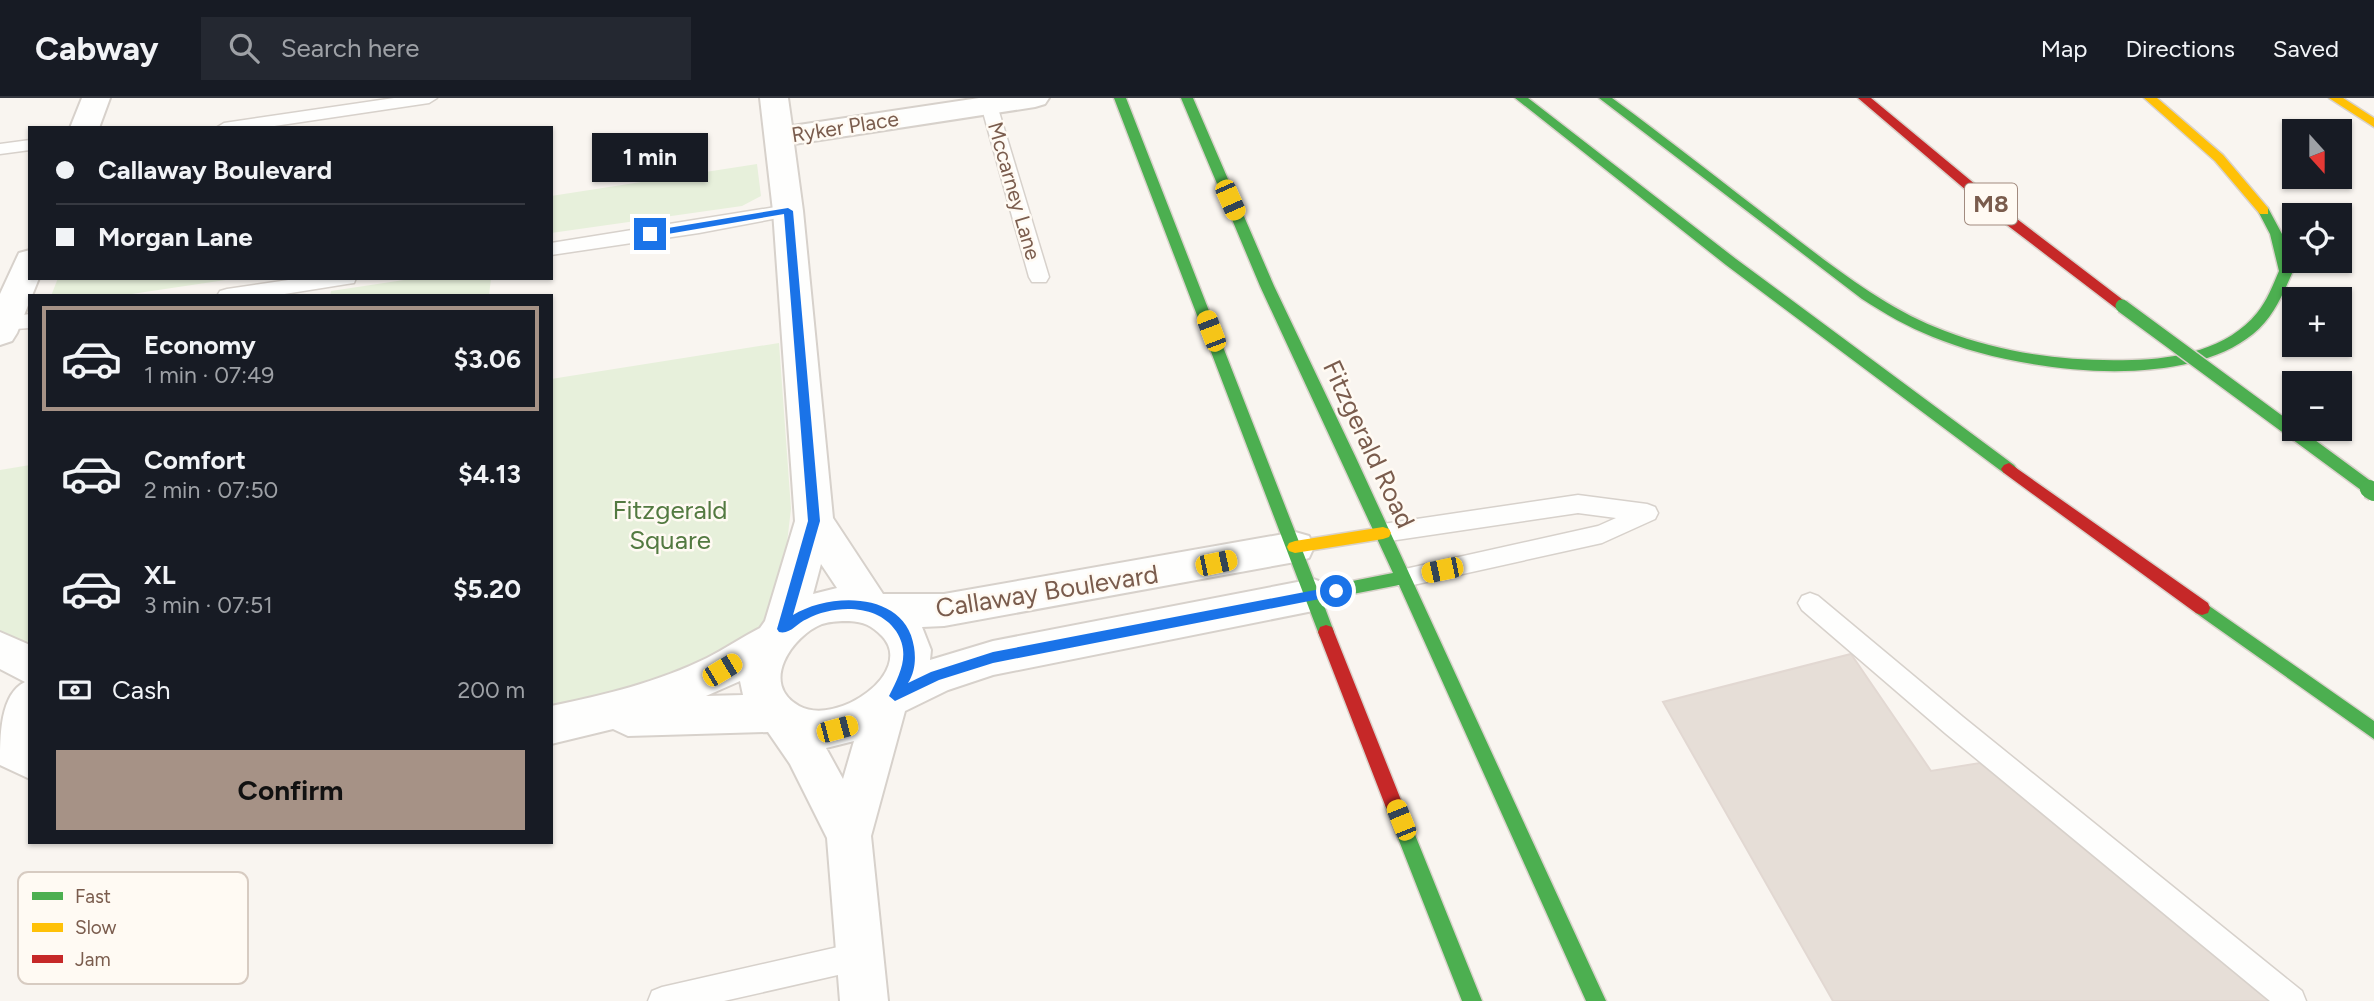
<!DOCTYPE html>
<html lang="en">
<head>
<meta charset="utf-8">
<style>
	:root { --surface:#171b24; --page:#242831; --text:#f1f3f6; --muted:#9ea1a6; --line:#363941; --accent:#a69286 }
	body { margin:0; font-family:Figtree,sans-serif; background:var(--page); color:var(--text); height:100vh; display:flex; flex-direction:column; font-size:26px; white-space:nowrap }
	* { box-sizing:border-box; margin:0 }
	p { font-size:23px; color:var(--muted) }
	.icon { flex:none; width:38px; height:38px; fill:none; stroke:currentColor; stroke-width:2; stroke-linecap:round; stroke-linejoin:round }
	.map { position:relative; flex:1; overflow:hidden }
	.side { position:absolute; left:28px; top:196px; width:525px; height:550px; display:flex; flex-direction:column; background:var(--surface); border-radius:0px; box-shadow:0 2px 5px #0004 }
	.side>* { flex:none }
	.hud { position:absolute; left:28px; top:28px; width:525px; height:154px; border-radius:0px; box-shadow:0 2px 5px #0004; display:grid; align-content:center; height:154px; padding:0 28px; background:var(--surface) }
	.needle { width:46px; rotate:159deg }
	.fabs { position:absolute; left:2282px; top:21px; display:grid; gap:14px }
	.fabs a { display:grid; place-items:center; width:70px; height:70px; border-radius:0px; background:var(--surface); box-shadow:0 2px 5px #0004; font-size:35px }
	.end { position:absolute; width:32px; height:32px; margin:-16px; border:9px solid #1a73e8; background:#fff; box-shadow:0 0 0 4px #fff }
	.from { border-radius:50% }
	.bubble { position:absolute; height:49px; border-radius:0px; background:var(--surface); box-shadow:0 2px 5px #0004; font-size:23px; font-weight:700; line-height:49px; text-align:center }
	.car { position:absolute; width:21px; height:42px; margin:-21px -10px; border-radius:9px; box-shadow:0 0 5px 2px #0007; background:linear-gradient(#f5c518 24%,#345 0 40%,#f5c518 0 76%,#345 0 86%,#f5c518 0) }
	.hud b { display:flex; align-items:center; gap:24px; height:66px; font-size:26px }
	.hud b+b { border-top:2px solid var(--line) }
	.hud i { width:18px; height:18px; background:var(--text) }
	ul { padding:12px 0 0; list-style:none }
	li { display:flex; align-items:center; gap:21px; height:105px; margin:0 14px 10px; padding:0 14px; border:4px solid transparent; border-radius:0px }
	li div { flex:1 }
	li b { display:block; font-size:26px }
	li em { font-style:normal; font-weight:700 }
	li.active { border-color:var(--accent) }
	li>.icon { width:63px; height:63px; stroke-width:1.5 }
	.pay { display:flex; align-items:center; gap:18px; height:77px; padding:0 28px; font-size:26px }
	.pay p { margin-inline-start:auto }
	.action { display:flex; gap:14px; margin-top:auto; padding:14px 28px }
	.action a { flex:1; height:80px; border-radius:0px; background:var(--accent); color:#111; font-size:28px; font-weight:700; line-height:80px; text-align:center }
	header { display:flex; align-items:center; gap:42px; box-sizing:border-box; height:98px; padding:0 35px; background:var(--surface); border-bottom:2px solid var(--line) }
	header strong { font-size:33px }
	nav { display:flex; gap:38px; margin-inline-start:auto; font-size:24px }
	.search { width:490px; height:63px; background:var(--page); display:flex; align-items:center; gap:18px; box-sizing:border-box; padding:0 24px; border-radius:0px; color:var(--muted); font-size:26px }
	.map>svg:first-child { display:block }
	.green { fill:#e7f0db }
	.building { fill:#e6ded7; stroke:#e2d8d2; stroke-width:2 }
	.lines { fill:none; stroke-linecap:round; stroke-linejoin:round }
	.lane-casing { stroke:#d7d1cb; stroke-width:3 }
	.street-casing { stroke:#d7d1cb; stroke-width:4 }
	.fast-casing { stroke:#d9d2cb; stroke-width:3 }
	.slow-casing { stroke:#d9d2cb; stroke-width:3 }
	.jam-casing { stroke:#d9d2cb; stroke-width:3 }
	.lane { fill:#fefefd; fill-rule:evenodd }
	.street { fill:#fefefd; fill-rule:evenodd }
	.fast { fill:#4caf50; fill-rule:evenodd }
	.slow { fill:#ffc107; fill-rule:evenodd }
	.jam { fill:#c62828; fill-rule:evenodd }
	.fast-bridge-far1-casing { stroke:#dad1cc; stroke-width:16; stroke-linecap:butt }
	.fast-bridge-casing { stroke:#dad1cc; stroke-width:21; stroke-linecap:butt }
	.fast-bridge-far1 { stroke:#4caf50; stroke-width:13 }
	.fast-bridge { stroke:#4caf50; stroke-width:18 }
	.route { fill:#1a73e8 }
	.labels { text-anchor:middle; stroke-width:5; stroke-linejoin:round; paint-order:stroke }
	.far-street-label { font-size:21px; fill:#7a5c4d; stroke:#fffaf3 }
	.shield { fill:#fffaf3; stroke:#a28b7f; stroke-width:2 }
	.shield-label { font-size:24px; font-weight:bold; fill:#7a5c4d }
	.street-label { font-size:26px; fill:#7a5c4d; stroke:#fffaf3 }
	.park-label { font-size:26px; fill:#537a41; stroke:#fffaf3 }
	.key { fill:#fffaf3; stroke:#d7cbc1; stroke-width:2 }
	.key-label { font-size:19px; fill:#7a5c4d }
</style>
</head>
<body>
<header>
<strong>Cabway</strong>
<div class="search"><svg class="icon" aria-label="search" viewBox="0 0 24 24"><circle cx="10" cy="10" r="6"/><path d="M15 15l6 6"/></svg>Search here</div>
<nav><a>Map</a><a>Directions</a><a>Saved</a></nav>
</header>
<div class="map">
<svg width="2374" height="903" viewBox="0 0 2374 903">
	<rect width="100%" height="100%" fill="#f9f5f0"/>
	<!-- green -->
	<path class="green" d="M 757,66 L 761,98 L 742,108 L 551,135 L 551,98 Z
		M 58,180 L 239,180 L 118,198 L 51,198 Z
		M 417,180 L 491,180 L 489,198 L 330,198 L 331,193 Z
		M 779,245 L 791,411 L 784,470 L 769,519 L 759,533 L 744,546 L 646,587 L 551,607 L 551,281 Z
		M 30,367 L 30,548 L 0,533 L 0,372 Z"/>
	<!-- building -->
	<path class="building" d="M 1851,556 L 1931,673 L 1980,665 L 2269,903 L 1833,903 L 1663,604 Z"/>
	<g class="lines">
		<!-- lane casing -->
		<g class="lane-casing">
			<path id="lane" d="M 394,0 L 437,0 L 429,5 L 261,30 L 216,30 L 224,25 Z
				M 989,2 L 997,7 L 1049,179 L 1046,184 L 1032,184 L 1029,179 L 981,7 Z
				M 30,42 L 30,52 L 0,56 L 0,46 Z
				M 788,107 L 797,113 L 794,117 L 699,135 L 551,157 L 551,145 Z
				M 302,180 L 356,180 L 354,185 L 347,186 L 272,198 L 217,198 L 220,193 L 227,191 Z
				M 30,216 L 30,230 L 0,232 L 0,220 Z
				M 1578,397 L 1647,406 L 1655,409 L 1658,415 L 1655,421 L 1602,445 L 1404,489 L 1396,487 L 1392,480 L 1396,473 L 1598,428 L 1616,420 L 1578,415 L 1383,444 L 1375,441 L 1372,435 L 1375,429 L 1383,426 Z
				M 1810,495 L 1818,498 L 1963,619 L 2302,893 L 2306,903 L 2270,903 L 1945,635 L 1802,512 L 1798,505 L 1802,498 Z
				M 860,844 L 870,848 L 874,858 L 870,868 L 860,872 L 724,903 L 648,903 L 652,893 L 662,889 Z"/>
		</g>
		<!-- street casing -->
		<g class="street-casing">
			<path id="street" d="M 82,0 L 110,0 L 99,30 L 70,30 Z
				M 760,0 L 788,0 L 792,28 L 979,0 L 1049,0 L 1045,6 L 1035,9 L 794,46 L 803,113 L 833,420 L 883,496 L 944,496 L 1295,434 L 1309,438 L 1314,449 L 1309,460 L 1295,464 L 944,528 L 922,529 L 931,552 L 930,562 L 993,543 L 1313,481 L 1327,486 L 1333,497 L 1327,508 L 1313,513 L 993,577 L 948,592 L 905,613 L 871,738 L 888,903 L 840,903 L 827,740 L 790,666 L 768,634 L 628,638 L 613,631 L 551,646 L 551,608 C 605,597 658,584 707,560 C 725,551 742,539 760,530 L 765,523 L 795,423 L 773,113 ZM 821,466 L 837,490 L 813,496 ZM 849,523 C 864,524 871,527 882,538 C 916,574 837,629 799,608 C 759,586 792,538 822,526 C 831,523 840,523 849,523 ZM 740,583 L 743,597 L 706,598 ZM 854,643 L 843,681 L 826,650 Z
				M 30,152 L 30,180 L 39,180 L 17,235 L 12,243 L 0,247 L 0,196 L 19,155 Z
				M 0,534 L 30,547 L 30,681 L 0,667 C 0,638 0,596 25,584 L 0,571 Z"/>
		</g>
		<!-- fast casing -->
		<g class="fast-casing">
			<path id="fast" d="M 1114,0 L 1126,0 L 1317,490 L 1393,475 L 1260,188 L 1181,0 L 1193,0 L 1274,188 L 1356,360 L 1606,903 L 1586,903 L 1399,487 L 1322,502 L 1334,534 L 1332,539 L 1326,541 L 1320,539 Z
				M 1515,0 L 1528,0 L 1736,161 L 2014,367 L 2017,371 L 2014,375 L 2004,375 L 1726,167 Z
				M 1599,0 L 1612,0 C 1671,43 1727,88 1785,132 C 1835,170 1886,211 1945,233 C 2005,256 2069,264 2132,262 C 2176,261 2228,251 2257,215 C 2267,203 2273,187 2279,173 L 2270,136 L 2258,113 L 2264,109 L 2268,110 L 2282,136 L 2293,173 C 2283,196 2273,220 2253,236 C 2179,296 2015,273 1933,239 C 1908,229 1885,216 1862,201 Z
				M 2202,503 L 2374,623 L 2374,641 L 2196,515 L 2194,510 L 2196,505 Z
				M 1394,699 L 1400,701 L 1403,707 L 1482,903 L 1462,903 L 1385,707 L 1388,701 Z"/>
		</g>
		<!-- slow casing -->
		<g class="slow-casing">
			<path id="slow" d="M 2144,0 L 2157,0 L 2223,57 L 2268,110 L 2268,116 L 2260,116 L 2215,63 Z
				M 2329,0 L 2343,0 L 2374,20 L 2374,29 Z
				M 1383,429 L 1389,431 L 1391,435 L 1389,439 L 1383,441 L 1295,455 L 1289,453 L 1287,449 L 1289,445 L 1295,443 Z"/>
		</g>
		<!-- jam casing -->
		<g class="jam-casing">
			<path id="jam" d="M 1858,0 L 1871,0 L 2017,121 L 2127,205 L 2129,208 L 2127,211 L 2117,211 L 2007,127 Z
				M 2009,365 L 2208,505 L 2210,510 L 2208,515 L 2202,517 L 2196,515 L 2004,375 L 2001,371 L 2004,367 Z
				M 1326,527 L 1332,529 L 1334,534 L 1403,707 L 1400,713 L 1394,715 L 1388,713 L 1385,707 L 1318,534 L 1320,529 Z"/>
		</g>
		<!-- lane -->
		<use href="#lane" class="lane"/>
		<!-- street -->
		<use href="#street" class="street"/>
		<!-- fast -->
		<use href="#fast" class="fast"/>
		<!-- slow -->
		<use href="#slow" class="slow"/>
		<!-- jam -->
		<use href="#jam" class="jam"/>
		<!-- fast-bridge-far1 casing -->
		<g class="fast-bridge-far1-casing">
			<path id="fast-bridge-far1" d="M 2122,208 L 2372,392"/>
		</g>
		<!-- fast-bridge casing -->
		<g class="fast-bridge-casing">
			<path id="fast-bridge" d="M 2369,391 L 2374,394"/>
		</g>
		<!-- fast-bridge-far1 -->
		<use href="#fast-bridge-far1" class="fast-bridge-far1"/>
		<!-- fast-bridge -->
		<use href="#fast-bridge" class="fast-bridge"/>
	</g>
	<!-- route -->
	<path class="route" d="M 788,110 L 793,113 L 820,423 L 793,517 C 830,494 906,493 914,549 C 916,561 915,574 908,585 L 931,574 L 993,554 L 1336,488 L 1341,493 L 1340,497 L 993,565 L 939,582 L 895,603 L 889,598 C 900,576 911,556 896,533 C 877,505 833,507 807,521 C 797,525 790,537 779,534 L 777,531 L 808,423 L 784,116 L 650,139 L 645,136 L 650,133 Z"/>
	<g class="labels">
		<!-- far-street labels -->
		<g class="far-street-label">
			<text transform="translate(845 29) rotate(-9)" y="7">Ryker Place</text>
			<text transform="translate(1014 93) rotate(74)" y="7">Mccarney Lane</text>
		</g>
		<!-- shield labels -->
		<rect class="shield" x="1965" y="85.5" width="52" height="41" rx="5"/>
		<g class="shield-label">
			<text x="1991" y="114">M8</text>
		</g>
		<!-- street labels -->
		<g class="street-label">
			<text transform="translate(1369 346) rotate(65)" y="9">Fitzgerald Road</text>
			<text transform="translate(1047 493) rotate(-9)" y="9">Callaway Boulevard</text>
		</g>
		<!-- park labels -->
		<g class="park-label">
			<text x="670" y="421">Fitzgerald<tspan x="670" dy="30">Square</tspan></text>
		</g>
	</g>
	<!-- legend -->
	<rect x="18" y="774" width="230" height="112" rx="10" class="key"/>
	<rect x="32" y="794" width="31" height="8" fill="#4caf50"/>
	<rect x="32" y="825" width="31" height="9" fill="#ffc107"/>
	<rect x="32" y="857" width="31" height="8" fill="#c62828"/>
	<g class="key-label">
		<text x="75" y="805">Fast</text>
		<text x="75" y="836">Slow</text>
		<text x="75" y="868">Jam</text>
	</g>
</svg>
<div class="fabs">
<a><svg class="needle" viewBox="-14 -14 28 28"><path d="M0-13l5 13h-10z" fill="#e53935"/><path d="M0 13l5-13h-10z" fill="#9ea1a6"/></svg></a>
<a><svg class="icon" aria-label="locate" viewBox="0 0 24 24"><circle cx="12" cy="12" r="6"/><path d="M12 2v4M12 18v4M2 12h4M18 12h4"/></svg></a>
<a>+</a>
<a>−</a>
</div>
<i class="end from" style="left:1336px;top:493px"></i>
<i class="end" style="left:650px;top:136px"></i>
<div class="bubble" style="left:592px;top:35px;width:116px">1 min</div>
<i class="car" style="left:1230px;top:102px;rotate:156deg"></i>
<i class="car" style="left:1211px;top:233px;rotate:339deg"></i>
<i class="car" style="left:1216px;top:465px;rotate:78deg"></i>
<i class="car" style="left:1442px;top:472px;rotate:258deg"></i>
<i class="car" style="left:722px;top:572px;rotate:59deg"></i>
<i class="car" style="left:837px;top:631px;rotate:75deg"></i>
<i class="car" style="left:1401px;top:722px;rotate:338deg"></i>
<div class="hud">
<b><i class="from"></i>Callaway Boulevard</b>
<b><i></i>Morgan Lane</b>
</div>
<section class="side">
<ul>
<li class="active"><svg class="icon" aria-label="car" viewBox="0 0 24 24"><path d="M5 17H2v-5l4-1 3-4h7l3 4 3 1v5h-3M9 17h6M6 11h13"/><circle cx="7" cy="17" r="2"/><circle cx="17" cy="17" r="2"/></svg><div><b>Economy</b><p>1 min · 07:49</p></div><em>$3.06</em></li>
<li><svg class="icon" aria-label="car" viewBox="0 0 24 24"><path d="M5 17H2v-5l4-1 3-4h7l3 4 3 1v5h-3M9 17h6M6 11h13"/><circle cx="7" cy="17" r="2"/><circle cx="17" cy="17" r="2"/></svg><div><b>Comfort</b><p>2 min · 07:50</p></div><em>$4.13</em></li>
<li><svg class="icon" aria-label="car" viewBox="0 0 24 24"><path d="M5 17H2v-5l4-1 3-4h7l3 4 3 1v5h-3M9 17h6M6 11h13"/><circle cx="7" cy="17" r="2"/><circle cx="17" cy="17" r="2"/></svg><div><b>XL</b><p>3 min · 07:51</p></div><em>$5.20</em></li>
</ul>
<div class="pay"><svg class="icon" aria-label="cash" viewBox="0 0 24 24"><path d="M3 7h18v10H3z"/><circle cx="12" cy="12" r="2"/></svg>Cash<p>200 m</p></div>
<div class="action"><a>Confirm</a></div>
</section>
</div>
</body>
</html>
